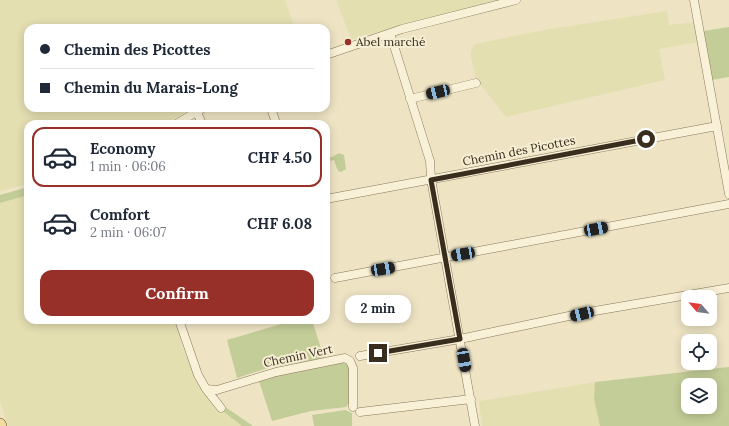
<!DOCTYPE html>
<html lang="en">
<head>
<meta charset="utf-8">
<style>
	:root { --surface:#fff; --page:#f6f6f7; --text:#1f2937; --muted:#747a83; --line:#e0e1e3; --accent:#98302a }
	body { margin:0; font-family:Lora,serif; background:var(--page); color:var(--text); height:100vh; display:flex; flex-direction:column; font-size:15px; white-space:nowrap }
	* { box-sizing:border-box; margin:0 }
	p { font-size:13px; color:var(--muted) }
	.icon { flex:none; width:22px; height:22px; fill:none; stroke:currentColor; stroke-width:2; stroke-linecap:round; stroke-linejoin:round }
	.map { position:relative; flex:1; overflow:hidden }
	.panel { position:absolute; left:24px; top:120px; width:306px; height:204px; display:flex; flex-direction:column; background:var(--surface); border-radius:12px; box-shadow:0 2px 10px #0003 }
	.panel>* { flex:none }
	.banner { position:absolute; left:24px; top:24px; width:306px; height:88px; border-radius:12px; box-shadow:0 2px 10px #0003; display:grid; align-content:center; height:88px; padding:0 16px; background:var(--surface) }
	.needle { width:26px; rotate:298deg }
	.fabs { position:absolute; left:681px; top:290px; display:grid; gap:8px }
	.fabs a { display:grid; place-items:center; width:36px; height:36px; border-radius:8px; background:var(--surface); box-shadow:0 2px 10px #0003; font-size:20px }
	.end { position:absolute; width:18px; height:18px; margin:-9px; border:5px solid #392d1e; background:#fff; box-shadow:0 0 0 2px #fff }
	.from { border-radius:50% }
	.bubble { position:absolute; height:28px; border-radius:12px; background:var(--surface); box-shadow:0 2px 10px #0003; font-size:13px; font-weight:700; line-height:28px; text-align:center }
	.car { position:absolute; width:12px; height:24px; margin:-12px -6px; border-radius:5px; box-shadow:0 0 3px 1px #0007; background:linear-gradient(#222 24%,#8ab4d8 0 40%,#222 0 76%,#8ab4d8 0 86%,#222 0) }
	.banner b { display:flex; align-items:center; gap:14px; height:38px; font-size:15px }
	.banner b+b { border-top:1px solid var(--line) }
	.banner i { width:10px; height:10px; background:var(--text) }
	ul { padding:7px 0 0; list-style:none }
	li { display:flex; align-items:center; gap:12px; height:60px; margin:0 8px 6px; padding:0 8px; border:2px solid transparent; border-radius:12px }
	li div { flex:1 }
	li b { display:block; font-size:15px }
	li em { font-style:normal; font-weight:700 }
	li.selected { border-color:var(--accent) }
	li>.icon { width:36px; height:36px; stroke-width:1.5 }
	.primary-button { display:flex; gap:8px; margin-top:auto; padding:8px 16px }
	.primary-button a { flex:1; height:46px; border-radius:12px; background:var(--accent); color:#fff; font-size:16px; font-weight:700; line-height:46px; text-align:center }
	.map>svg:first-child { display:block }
	.farmland { fill:#e4dfb1 }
	.green { fill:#c3cd97; fill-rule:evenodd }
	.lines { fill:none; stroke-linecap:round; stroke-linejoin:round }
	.minor-casing { stroke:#89765a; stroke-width:9 }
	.major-casing { stroke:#57442e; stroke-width:12 }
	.minor { stroke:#f9f1d7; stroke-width:8 }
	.major { stroke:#f1dc9c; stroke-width:11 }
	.route { stroke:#392d1e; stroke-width:5 }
	.poi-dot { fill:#98302a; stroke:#f6eed3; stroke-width:1.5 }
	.labels { text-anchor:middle; stroke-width:4; stroke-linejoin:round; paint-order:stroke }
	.poi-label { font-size:12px; fill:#392d1e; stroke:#f6eed3; text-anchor:start }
	.street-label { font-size:12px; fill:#392d1e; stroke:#f6eed3 }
</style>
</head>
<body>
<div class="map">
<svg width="729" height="426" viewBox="0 0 729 426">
	<rect width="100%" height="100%" fill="#eee4c4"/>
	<!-- farmland -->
	<path class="farmland" d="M 0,0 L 285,0 L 295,28 L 28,28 L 28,108 L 193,108 L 164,124 L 28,124 L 28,184 L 0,191 Z
		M 336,0 L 497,0 L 351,39 Z
		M 667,11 L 669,25 L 694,22 L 698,42 L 659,49 L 665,80 L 506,117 L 476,79 L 471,58 L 471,51 L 475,44 L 549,29 Z
		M 28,195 L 28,320 L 176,320 L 182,346 L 198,385 L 215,405 L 242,426 L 8,426 L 0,401 L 0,203 Z
		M 595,382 L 594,399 L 600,426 L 482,426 L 479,401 Z"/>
	<!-- green -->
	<path class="green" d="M 729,27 L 729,77 L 712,80 L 703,31 Z
		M 339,153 L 344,155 L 346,169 L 341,172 L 338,171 L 334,160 L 326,162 L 326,158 L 332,157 Z
		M 28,187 L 28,195 L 0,203 L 0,195 Z
		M 295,320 L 312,320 L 324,358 L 268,368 L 237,378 L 227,340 Z
		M 342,362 L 345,362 L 350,366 L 351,400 L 346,407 L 311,411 L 272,421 L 259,381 L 278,375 Z
		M 729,367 L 729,426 L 600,426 L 594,399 L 595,382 ZM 688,385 L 710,385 L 710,407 L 688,407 Z
		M 224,406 L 253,426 L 242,426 L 220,409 Z
		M 345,410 L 352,413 L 352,426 L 314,426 L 312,415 Z"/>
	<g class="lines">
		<!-- minor casing -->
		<g class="minor-casing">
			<path id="minor" d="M 694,0 L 729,194
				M 390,33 L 430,161 L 431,179 L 475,426
				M 326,55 L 402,29 L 516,0
				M 410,99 L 476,83
				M 271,108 L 275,120
				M 197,112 L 202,124
				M 176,124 L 203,108
				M 326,199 L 717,126
				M 335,278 L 729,204
				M 179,320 L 198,375 L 206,389 L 217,390 L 276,372 L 345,358 L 350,361 L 353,368 L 353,407
				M 360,356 L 460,339 L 583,313 L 729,288
				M 206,389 L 221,408
				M 360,412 L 471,399"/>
		</g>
		<!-- major casing -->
		<g class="major-casing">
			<path id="major" d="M 0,424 L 1,426"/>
		</g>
		<!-- minor -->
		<use href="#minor" class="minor"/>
		<!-- major -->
		<use href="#major" class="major"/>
	</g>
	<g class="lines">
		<!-- route -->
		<path class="route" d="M 378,353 L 460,339 L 431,180 L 646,139"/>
	</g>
	<!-- markers -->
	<circle class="poi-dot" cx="348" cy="42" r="4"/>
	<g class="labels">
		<!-- poi labels -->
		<g class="poi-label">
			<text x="356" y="46">Abel marché</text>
		</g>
		<!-- street labels -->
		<g class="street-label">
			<text transform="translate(519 151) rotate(-11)" y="4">Chemin des Picottes</text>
			<text transform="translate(298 356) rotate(-12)" y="4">Chemin Vert</text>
		</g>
	</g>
</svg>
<div class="fabs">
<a><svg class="needle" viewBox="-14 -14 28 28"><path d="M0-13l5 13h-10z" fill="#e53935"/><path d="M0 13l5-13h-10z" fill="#747a83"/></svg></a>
<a><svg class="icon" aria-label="locate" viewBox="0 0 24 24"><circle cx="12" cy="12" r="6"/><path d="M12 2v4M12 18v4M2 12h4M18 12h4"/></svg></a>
<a><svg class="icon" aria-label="layers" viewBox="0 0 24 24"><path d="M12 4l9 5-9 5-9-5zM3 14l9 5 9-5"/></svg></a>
</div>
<i class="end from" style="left:646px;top:139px"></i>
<i class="end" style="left:378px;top:353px"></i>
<div class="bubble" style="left:345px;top:295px;width:66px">2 min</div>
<i class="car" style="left:438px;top:92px;rotate:257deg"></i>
<i class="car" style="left:596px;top:229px;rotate:79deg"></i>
<i class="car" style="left:463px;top:254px;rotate:260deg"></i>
<i class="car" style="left:383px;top:269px;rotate:80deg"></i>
<i class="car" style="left:582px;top:314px;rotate:257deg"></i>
<i class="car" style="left:464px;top:360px;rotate:170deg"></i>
<div class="banner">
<b><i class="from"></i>Chemin des Picottes</b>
<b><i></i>Chemin du Marais-Long</b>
</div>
<section class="panel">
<ul>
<li class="selected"><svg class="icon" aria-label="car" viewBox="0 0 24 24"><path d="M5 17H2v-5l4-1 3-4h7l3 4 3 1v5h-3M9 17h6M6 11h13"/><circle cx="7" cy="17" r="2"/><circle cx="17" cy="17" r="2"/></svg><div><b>Economy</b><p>1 min · 06:06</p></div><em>CHF 4.50</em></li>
<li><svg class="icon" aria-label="car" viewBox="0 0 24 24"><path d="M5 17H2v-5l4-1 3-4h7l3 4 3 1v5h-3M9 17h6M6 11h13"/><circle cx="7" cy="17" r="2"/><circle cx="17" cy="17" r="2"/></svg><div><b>Comfort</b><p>2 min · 06:07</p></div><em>CHF 6.08</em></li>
</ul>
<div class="primary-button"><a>Confirm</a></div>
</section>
</div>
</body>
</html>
